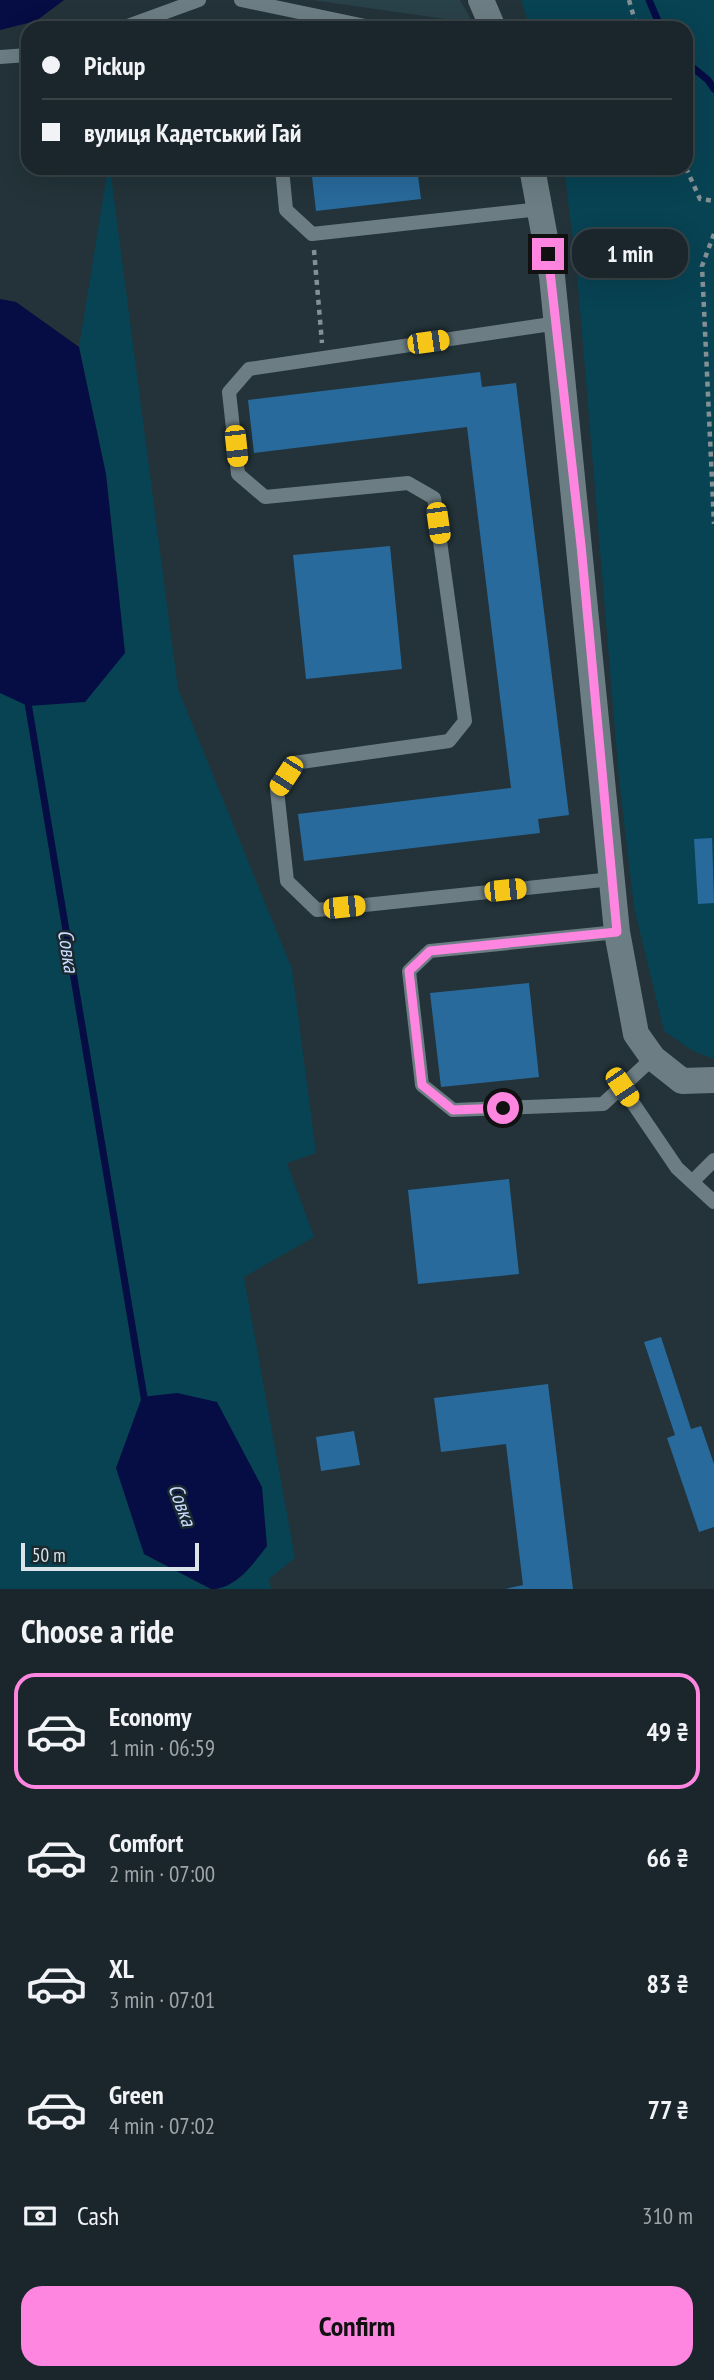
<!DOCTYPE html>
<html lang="en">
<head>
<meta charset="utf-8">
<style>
	:root { --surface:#1a262b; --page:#232e33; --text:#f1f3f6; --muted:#9fa5a9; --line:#384347; --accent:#fe86e0 }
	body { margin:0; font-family:"PT Sans Narrow",sans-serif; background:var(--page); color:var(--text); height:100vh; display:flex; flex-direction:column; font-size:26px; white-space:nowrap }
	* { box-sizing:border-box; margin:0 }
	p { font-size:23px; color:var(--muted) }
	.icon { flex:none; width:38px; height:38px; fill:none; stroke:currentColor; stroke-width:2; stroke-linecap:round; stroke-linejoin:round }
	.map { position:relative; height:1589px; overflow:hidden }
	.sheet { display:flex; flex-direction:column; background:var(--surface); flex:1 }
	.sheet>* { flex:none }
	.banner { position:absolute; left:21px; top:21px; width:672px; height:154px; border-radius:21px; box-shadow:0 7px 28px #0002,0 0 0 2px var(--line); display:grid; align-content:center; height:154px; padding:0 21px; background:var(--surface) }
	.scale { position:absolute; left:21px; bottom:18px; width:178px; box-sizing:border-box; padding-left:7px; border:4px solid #dbe5e9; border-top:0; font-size:19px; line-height:24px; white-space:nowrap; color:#dbe5e9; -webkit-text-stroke:5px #1a292f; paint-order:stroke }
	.end { position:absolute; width:32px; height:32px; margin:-16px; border:9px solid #fe86e0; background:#111; box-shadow:0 0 0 4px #111 }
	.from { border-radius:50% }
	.bubble { position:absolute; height:49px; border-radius:21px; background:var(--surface); box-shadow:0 7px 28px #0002,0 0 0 2px var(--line); font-size:23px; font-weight:800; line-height:49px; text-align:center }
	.car { position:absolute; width:21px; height:42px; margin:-21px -10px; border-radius:9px; box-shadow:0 0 5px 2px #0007; background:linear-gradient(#f5c518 24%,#345 0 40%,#f5c518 0 76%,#345 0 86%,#f5c518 0) }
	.banner b { display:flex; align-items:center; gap:24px; height:66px; font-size:26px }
	.banner b+b { border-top:2px solid var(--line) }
	.banner i { width:18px; height:18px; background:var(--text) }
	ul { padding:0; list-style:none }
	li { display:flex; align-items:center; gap:21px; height:116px; margin:0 14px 10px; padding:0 7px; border:4px solid transparent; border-radius:21px }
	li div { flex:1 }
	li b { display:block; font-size:26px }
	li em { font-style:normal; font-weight:800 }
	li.on { border-color:var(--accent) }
	li>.icon { width:63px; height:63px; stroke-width:1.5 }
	h2 { padding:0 21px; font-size:32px; line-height:84px }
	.pay { display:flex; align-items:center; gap:18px; height:77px; padding:0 21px; font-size:26px }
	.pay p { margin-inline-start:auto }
	.cta { display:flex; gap:14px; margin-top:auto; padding:14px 21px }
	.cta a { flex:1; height:80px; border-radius:21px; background:var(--accent); color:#111; font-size:28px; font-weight:800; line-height:80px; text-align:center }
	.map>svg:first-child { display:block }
	.built { fill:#294149 }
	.green { fill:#084353 }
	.water { fill:#060c44 }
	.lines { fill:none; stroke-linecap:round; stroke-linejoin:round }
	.stream { stroke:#060c44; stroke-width:7 }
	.building { fill:#286a9c }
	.path { stroke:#839095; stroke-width:4.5; stroke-dasharray:5 5; stroke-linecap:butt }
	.lane { stroke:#6c7e84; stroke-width:14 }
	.street { stroke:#6c7e84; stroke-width:26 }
	.route { stroke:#fe86e0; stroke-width:9 }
	.labels { text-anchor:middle; stroke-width:5; stroke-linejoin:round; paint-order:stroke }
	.water-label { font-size:21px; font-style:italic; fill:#cbdaff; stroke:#1a292f }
</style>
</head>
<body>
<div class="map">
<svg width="714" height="1589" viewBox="0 0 714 1589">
	<rect width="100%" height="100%" fill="#233339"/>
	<!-- built -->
	<path class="built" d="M 312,0 L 460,0 L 473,23 Z"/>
	<!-- green -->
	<path class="green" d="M 521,0 L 714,0 L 714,1059 L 693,1051 L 664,1031 L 634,907 L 619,778 L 577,273 L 564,168 L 686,168 L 686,28 L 530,28 Z
		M 108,168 L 110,168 L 178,689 L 292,969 L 316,1153 L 287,1163 L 314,1237 L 244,1277 L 295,1558 L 269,1579 L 271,1589 L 217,1589 L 243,1576 L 144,1554 L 211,1589 L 0,1589 L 0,691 L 125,653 L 106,474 L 79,347 Z"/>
	<!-- water -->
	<path class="water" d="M 0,0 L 64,0 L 36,21 L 0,30 Z
		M 0,299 L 16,302 L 79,347 L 106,474 L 125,653 L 85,702 L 28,706 L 0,693 Z
		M 177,1393 L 217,1402 L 262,1487 L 267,1546 C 253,1564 236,1589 211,1589 L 144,1554 L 116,1468 L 142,1397 Z"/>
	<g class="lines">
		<!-- stream -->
		<path class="stream" d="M 649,0 L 661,28
			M 686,62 L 708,80 L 714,89
			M 27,697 L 145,1403"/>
	</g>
	<!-- building -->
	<path class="building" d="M 311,168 L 417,168 L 421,199 L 316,211 Z
		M 480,372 L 482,387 L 516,383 L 569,815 L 538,819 L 540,833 L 304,861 L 298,814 L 511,788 L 467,427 L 254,453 L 248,400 Z
		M 390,546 L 402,669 L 306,679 L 293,555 Z
		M 712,838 L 714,903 L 698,904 L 694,839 Z
		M 529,983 L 539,1077 L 441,1087 L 430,993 Z
		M 509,1179 L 519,1274 L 418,1284 L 408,1190 Z
		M 661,1337 L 691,1429 L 701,1426 L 714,1464 L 714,1527 L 699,1532 L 667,1438 L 675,1435 L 644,1342 Z
		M 548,1384 L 573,1589 L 505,1589 L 523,1585 L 506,1444 L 441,1452 L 434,1398 Z
		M 354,1431 L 360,1465 L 321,1471 L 316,1437 Z"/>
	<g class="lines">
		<!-- path -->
		<path class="path" d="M 629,0 L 637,28
			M 686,168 L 700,199 L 714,201
			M 714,234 L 702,266 L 714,524
			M 314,250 L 322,343"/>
		<!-- lane -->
		<path class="lane" d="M 241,0 L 375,28
			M 122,28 L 199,0
			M 0,57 L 28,55
			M 282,168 L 286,210 L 312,234 L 540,209
			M 558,323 L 249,369 L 229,392 L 238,474 L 265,497 L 408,483 L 434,498 L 465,721 L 449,741 L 294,763 L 277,790 L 287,881 L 317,910 L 612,879
			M 617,932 L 430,951 L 409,971 L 422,1085 L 453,1110 L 603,1104 L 653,1058
			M 622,1087 L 677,1168 L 714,1202
			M 692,1182 L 714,1160"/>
		<!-- street -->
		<path class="street" d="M 481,0 L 493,28
			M 532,168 L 552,276 L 617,932 L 636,1034 L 653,1058 L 682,1081 L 714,1080"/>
	</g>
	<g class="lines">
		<!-- route -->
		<path class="route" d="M 503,1108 L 453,1110 L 422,1085 L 409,971 L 430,951 L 617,932 L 581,545 L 548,254"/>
	</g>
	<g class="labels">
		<!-- water labels -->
		<g class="water-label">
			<text transform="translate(68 951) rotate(81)" y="7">Совка</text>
			<text transform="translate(182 1505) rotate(70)" y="7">Совка</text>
		</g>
	</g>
</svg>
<div class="scale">50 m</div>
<i class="end from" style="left:503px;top:1108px"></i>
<i class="end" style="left:548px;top:254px"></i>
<div class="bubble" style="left:572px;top:229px;width:116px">1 min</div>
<i class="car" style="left:428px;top:342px;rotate:82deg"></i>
<i class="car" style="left:236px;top:446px;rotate:174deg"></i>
<i class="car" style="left:438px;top:523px;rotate:172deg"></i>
<i class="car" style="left:286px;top:776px;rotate:213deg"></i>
<i class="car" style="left:505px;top:890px;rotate:84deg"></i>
<i class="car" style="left:344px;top:907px;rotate:84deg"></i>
<i class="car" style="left:622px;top:1087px;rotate:146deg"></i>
<div class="banner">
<b><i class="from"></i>Pickup</b>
<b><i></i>вулиця Кадетський Гай</b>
</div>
</div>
<section class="sheet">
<h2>Choose a ride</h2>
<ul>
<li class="on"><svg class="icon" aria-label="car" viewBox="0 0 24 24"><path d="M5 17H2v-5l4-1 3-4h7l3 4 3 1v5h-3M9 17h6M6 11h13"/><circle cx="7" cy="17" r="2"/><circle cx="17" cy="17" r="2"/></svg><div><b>Economy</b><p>1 min · 06:59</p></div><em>49 ₴</em></li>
<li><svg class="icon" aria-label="car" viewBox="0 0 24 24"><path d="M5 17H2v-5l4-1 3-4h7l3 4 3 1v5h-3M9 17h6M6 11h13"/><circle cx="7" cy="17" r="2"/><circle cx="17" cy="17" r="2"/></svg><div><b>Comfort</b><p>2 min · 07:00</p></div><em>66 ₴</em></li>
<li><svg class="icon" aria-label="car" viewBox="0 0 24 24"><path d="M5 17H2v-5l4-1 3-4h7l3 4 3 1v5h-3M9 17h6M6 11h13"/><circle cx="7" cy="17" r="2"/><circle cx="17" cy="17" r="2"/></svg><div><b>XL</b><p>3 min · 07:01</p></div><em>83 ₴</em></li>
<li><svg class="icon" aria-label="car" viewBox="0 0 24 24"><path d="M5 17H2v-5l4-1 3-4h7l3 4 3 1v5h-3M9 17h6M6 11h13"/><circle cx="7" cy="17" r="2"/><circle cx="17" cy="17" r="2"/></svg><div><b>Green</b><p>4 min · 07:02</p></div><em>77 ₴</em></li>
</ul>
<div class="pay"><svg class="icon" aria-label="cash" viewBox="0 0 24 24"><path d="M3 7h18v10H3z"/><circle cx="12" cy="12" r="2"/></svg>Cash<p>310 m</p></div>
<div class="cta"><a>Confirm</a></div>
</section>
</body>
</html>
